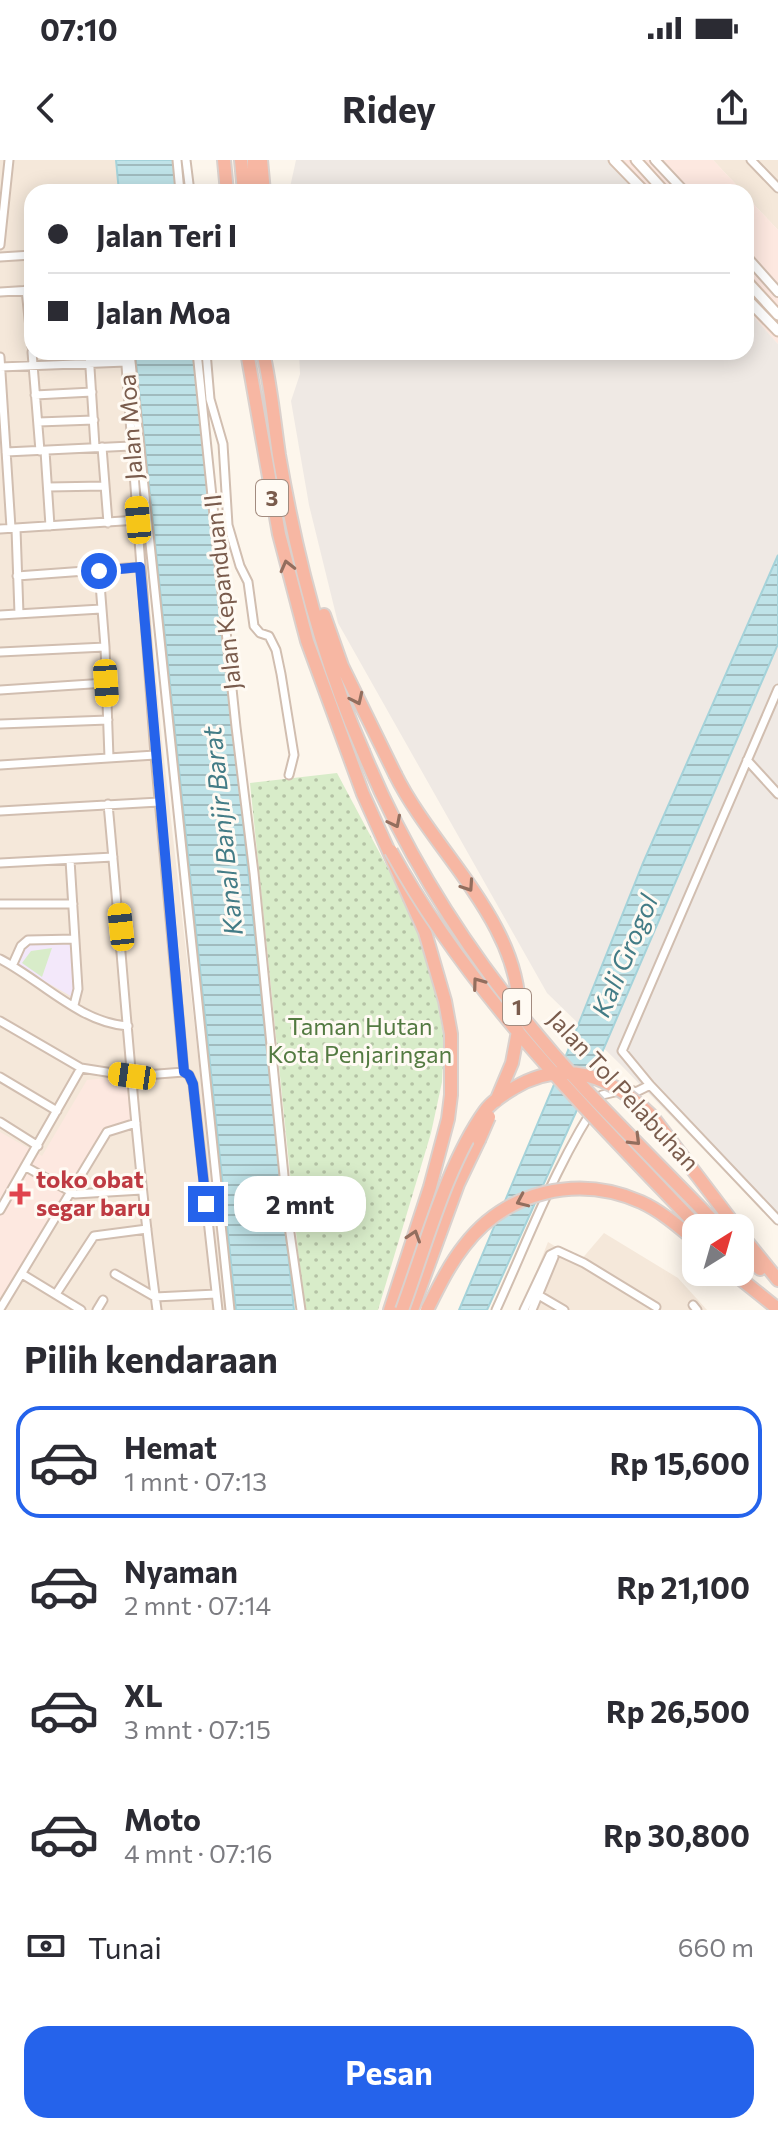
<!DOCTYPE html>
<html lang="id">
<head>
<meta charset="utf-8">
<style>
	:root { --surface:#fff; --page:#f7f7f7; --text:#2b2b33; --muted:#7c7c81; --line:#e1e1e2; --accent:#2563eb }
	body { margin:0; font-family:Commissioner,sans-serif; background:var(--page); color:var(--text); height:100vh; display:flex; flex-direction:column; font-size:30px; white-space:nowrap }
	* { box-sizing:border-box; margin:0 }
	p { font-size:26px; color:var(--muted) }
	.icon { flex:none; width:44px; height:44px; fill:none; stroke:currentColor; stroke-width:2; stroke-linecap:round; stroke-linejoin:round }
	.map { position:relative; height:1150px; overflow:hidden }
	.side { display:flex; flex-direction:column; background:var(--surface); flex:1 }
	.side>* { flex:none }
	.banner { position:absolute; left:24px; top:24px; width:730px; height:176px; border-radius:24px; box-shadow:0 4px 20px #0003; display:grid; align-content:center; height:176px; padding:0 24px; background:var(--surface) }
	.needle { width:52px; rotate:37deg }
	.controls { position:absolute; left:682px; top:1054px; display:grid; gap:16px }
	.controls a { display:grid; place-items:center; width:72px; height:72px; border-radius:16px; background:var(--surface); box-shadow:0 4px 20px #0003; font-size:40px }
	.end { position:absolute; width:36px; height:36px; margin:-18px; border:10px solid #2563eb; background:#fff; box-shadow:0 0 0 4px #fff }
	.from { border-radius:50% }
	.bubble { position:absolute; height:56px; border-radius:24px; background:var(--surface); box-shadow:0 4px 20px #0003; font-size:26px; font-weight:700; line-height:56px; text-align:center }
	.car { position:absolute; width:24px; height:48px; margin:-24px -12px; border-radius:10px; box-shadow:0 0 6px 2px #0007; background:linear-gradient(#f5c518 24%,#345 0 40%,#f5c518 0 76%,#345 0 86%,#f5c518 0) }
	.banner b { display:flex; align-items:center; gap:28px; height:76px; font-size:30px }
	.banner b+b { border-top:2px solid var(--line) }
	.banner i { width:20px; height:20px; background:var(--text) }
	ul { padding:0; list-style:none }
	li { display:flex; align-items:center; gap:24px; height:112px; margin:0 16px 12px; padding:0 8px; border:4px solid transparent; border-radius:24px }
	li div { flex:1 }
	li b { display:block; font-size:30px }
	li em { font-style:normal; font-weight:700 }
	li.active { border-color:var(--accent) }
	li>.icon { width:72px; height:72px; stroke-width:1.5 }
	h2 { padding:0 24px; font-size:36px; line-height:96px }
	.pay { display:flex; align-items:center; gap:20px; height:88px; padding:0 24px; font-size:30px }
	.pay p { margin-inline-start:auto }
	.cta { display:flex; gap:16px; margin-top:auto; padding:16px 24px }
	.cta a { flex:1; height:92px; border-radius:24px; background:var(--accent); color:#fff; font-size:32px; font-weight:700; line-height:92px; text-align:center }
	.status { display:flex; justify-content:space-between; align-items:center; height:56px; padding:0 40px; background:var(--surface); direction:ltr }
	.status svg { height:22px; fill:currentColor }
	header { display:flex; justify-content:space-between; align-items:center; height:104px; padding:0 24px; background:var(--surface); font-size:36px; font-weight:700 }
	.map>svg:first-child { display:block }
	.residential { fill:#f5e8da }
	.commercial { fill:#fde8e0 }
	.industrial { fill:#efe9e4 }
	.education { fill:#f3e8fa }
	.grass { fill:url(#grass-dots) }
	.pitch { fill:#d8ecc9 }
	.water { fill:url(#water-rules); stroke:#a5d3da; stroke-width:2 }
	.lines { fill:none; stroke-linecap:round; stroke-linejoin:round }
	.minor-casing { stroke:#d1beb0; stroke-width:11 }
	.tertiary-casing { stroke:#d1beb0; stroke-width:12 }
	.secondary-casing { stroke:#d6c0b0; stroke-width:13 }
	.motorway-casing { stroke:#dad1cd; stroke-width:16 }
	.minor { stroke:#fff; stroke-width:7 }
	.tertiary { stroke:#fff; stroke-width:8 }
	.secondary { stroke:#fff; stroke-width:9 }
	.motorway { stroke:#f7b7a3; stroke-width:12 }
	.motorway-bridge-casing { stroke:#dad1cd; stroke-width:16; stroke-linecap:butt }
	.motorway-bridge { stroke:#f7b7a3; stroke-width:12 }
	.oneway { stroke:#936e5e }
	.route { stroke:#2563eb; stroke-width:10 }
	.health-dot { fill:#e0444e; stroke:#fffaf3; stroke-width:3 }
	.labels { text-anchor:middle; stroke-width:6; stroke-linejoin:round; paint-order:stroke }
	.shield { fill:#fffaf3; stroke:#a28b7f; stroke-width:2 }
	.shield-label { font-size:22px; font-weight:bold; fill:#7a5c4d }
	.street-label { font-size:24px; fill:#7a5c4d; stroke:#fffaf3 }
	.park-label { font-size:24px; fill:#537a41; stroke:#fffaf3 }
	.health-label { font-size:24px; font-weight:bold; fill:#be3a42; stroke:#fffaf3; text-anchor:start }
	.water-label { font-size:26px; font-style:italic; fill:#437c86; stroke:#fffaf3 }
</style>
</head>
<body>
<div class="status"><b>07:10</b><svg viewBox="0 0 49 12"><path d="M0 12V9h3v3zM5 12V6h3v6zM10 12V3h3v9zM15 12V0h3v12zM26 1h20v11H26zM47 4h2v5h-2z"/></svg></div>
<header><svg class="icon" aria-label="back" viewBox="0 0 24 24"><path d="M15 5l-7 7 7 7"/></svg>Ridey<svg class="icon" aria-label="share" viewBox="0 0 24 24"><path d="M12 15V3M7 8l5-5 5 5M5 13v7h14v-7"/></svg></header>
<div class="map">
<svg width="778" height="1150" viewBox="0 0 778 1150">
	<defs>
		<pattern id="grass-dots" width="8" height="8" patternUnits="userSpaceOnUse" patternTransform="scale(2)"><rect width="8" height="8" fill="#d8ecc9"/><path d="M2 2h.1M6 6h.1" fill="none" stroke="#b4c2a5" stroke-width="1.8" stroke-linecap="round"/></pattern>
		<pattern id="water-rules" width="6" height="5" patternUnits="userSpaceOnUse" patternTransform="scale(2)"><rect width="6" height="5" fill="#bfe3e8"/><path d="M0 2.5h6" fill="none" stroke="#a0bbbe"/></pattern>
	</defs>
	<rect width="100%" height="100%" fill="#fdf6ec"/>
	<!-- residential -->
	<path class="residential" d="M 0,0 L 116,0 L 119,32 L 32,32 L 32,192 L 127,192 L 162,581 L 227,1150 L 0,1150 Z
		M 713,0 L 778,0 L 778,70 L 746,36 L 746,32 L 743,32 Z
		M 604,1073 L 678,1118 L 707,1150 L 521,1150 L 548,1082 L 580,1101 Z"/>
	<!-- commercial -->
	<path class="commercial" d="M 624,0 L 713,0 L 743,32 L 642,32 L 625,13 Z
		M 746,36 L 778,70 L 778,184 L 746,148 Z
		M 128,916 L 132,963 L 105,968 L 0,1142 L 0,972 L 42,996 L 87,920 Z"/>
	<!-- industrial -->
	<path class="industrial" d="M 296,0 L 611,0 L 642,32 L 289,32 Z
		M 746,148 L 778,184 L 778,1066 L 620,904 L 547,833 L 338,463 L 309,345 L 291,241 L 300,214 L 299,192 L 746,192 Z"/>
	<!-- education -->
	<path class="education" d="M 75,780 L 76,839 L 16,805 L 23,788 L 31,782 Z"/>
	<!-- grass -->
	<path class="grass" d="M 337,613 L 401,733 L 419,774 L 433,814 L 444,880 L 442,922 L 431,973 L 378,1150 L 304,1150 L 250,623 Z"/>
	<!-- pitch -->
	<path class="pitch" d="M 52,788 L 42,817 L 22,803 L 31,791 Z"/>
	<!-- water -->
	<path class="water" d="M 116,0 L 173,0 L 177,32 L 119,32 Z
		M 135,192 L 194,192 L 294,1150 L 236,1150 Z
		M 778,395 L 778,484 L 585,932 L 487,1150 L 459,1150 L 561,908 L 643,703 Z"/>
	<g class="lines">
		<!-- minor casing -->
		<g class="minor-casing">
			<path id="minor" d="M 177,0 L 180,32
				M 186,0 L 190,32
				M 751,0 L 778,28
				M 0,85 L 9,0
				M 0,97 L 32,95
				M 26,130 L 32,187
				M 0,132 L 32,130
				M 32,192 L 40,291
				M 89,192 L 95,287
				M 125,192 L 155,595 L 184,912 L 189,915 L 193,924 L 218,1150
				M 130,192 L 230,1150
				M 197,192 L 236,567 L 254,713 L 289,1066 L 301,1150
				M 206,192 L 210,239 L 223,284 L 228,365 L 240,406 L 248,422 L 254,466 L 260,473 L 269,476 L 276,490 L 281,514 L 294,595 L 289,615
				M 0,197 L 11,368
				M 0,207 L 126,202
				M 35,235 L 92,232
				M 38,262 L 94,260
				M 102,287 L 108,363
				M 45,291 L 50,366
				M 6,292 L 131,286
				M 48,327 L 105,326
				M 0,369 L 138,360
				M 16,369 L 19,454
				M 99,411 L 105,487 L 109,598
				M 17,416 L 140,407
				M 0,455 L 101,449
				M 0,492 L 105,487
				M 778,529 L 622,891 L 650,925 L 778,1060
				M 0,530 L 106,523
				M 0,564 L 108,560
				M 747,600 L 778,634
				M 0,605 L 155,595
				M 108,644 C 124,813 134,982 157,1150
				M 0,651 L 159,642
				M 70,700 L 78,829 L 74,845
				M 0,703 L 113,697
				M 0,744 L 73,744
				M 0,799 C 41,820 80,863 128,866
				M 12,806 L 21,786 L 28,780 L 75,779
				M 0,861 L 81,908 L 132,916 L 184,912
				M 0,917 L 57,951
				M 0,962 L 38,986
				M 26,1007 L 75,1034 L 142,1030
				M 0,1050 L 81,908
				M 22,1114 L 81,1150
				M 115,1114 L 155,1137 L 216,1134
				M 535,1133 L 564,1150
				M 56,1134 L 94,1076 L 147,1069
				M 693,1145 L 697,1150
				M 0,1149 L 107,972 L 136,963
				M 97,1150 L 103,1140
				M 496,1150 C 529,1078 557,1001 602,935 L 628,929 L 636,932 L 650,925
				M 524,1150 L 550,1095 L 558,1091 L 584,1103 L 656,1147
				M 532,1150 L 554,1097"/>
		</g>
		<!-- tertiary casing -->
		<g class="tertiary-casing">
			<path id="tertiary" d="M 655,0 L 685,32
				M 746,96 L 778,132"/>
		</g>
		<!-- secondary casing -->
		<g class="secondary-casing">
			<path id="secondary" d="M 614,0 L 645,32
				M 636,0 L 665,32
				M 746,120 L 778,155
				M 746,138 L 778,171"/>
		</g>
		<!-- motorway casing -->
		<g class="motorway-casing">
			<path id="motorway" d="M 224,0 L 227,32
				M 241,0 L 244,32
				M 261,0 L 264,32
				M 253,32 L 254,0
				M 247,192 L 279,374 L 307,481 L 363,634 L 425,772 L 445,841 L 451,874 L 451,935 L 448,959 L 430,1027 L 390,1150
				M 263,192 C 271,226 274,261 279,295 C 296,395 322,498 363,591
				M 324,455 L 342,506 L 395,614
				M 740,1073 L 778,1120
				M 740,1088 L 760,1109
				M 732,1112 L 778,1149
				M 412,1150 L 458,1024 L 479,980"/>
		</g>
		<!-- minor -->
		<use href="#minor" class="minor"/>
		<!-- tertiary -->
		<use href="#tertiary" class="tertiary"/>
		<!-- secondary -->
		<use href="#secondary" class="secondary"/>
		<!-- motorway -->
		<use href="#motorway" class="motorway"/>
		<!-- motorway-bridge casing -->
		<g class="motorway-bridge-casing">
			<path id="motorway-bridge" d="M 363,591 C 414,716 493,830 585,929 C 629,976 675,1021 720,1068
				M 395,614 C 433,691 520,762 519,852
				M 391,691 C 470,835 587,950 699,1068
				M 496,941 L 512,903 L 518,871
				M 479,980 L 489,957
				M 402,1150 C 425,1088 447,1004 485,951 C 492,941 504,934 514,928 C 566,897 612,917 652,956 L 737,1068
				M 427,1150 C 438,1128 449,1105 464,1086 C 506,1031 578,1014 641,1042 C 661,1051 679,1067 696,1081"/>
		</g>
		<!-- motorway-bridge -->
		<use href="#motorway-bridge" class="motorway-bridge"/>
	</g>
	<!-- one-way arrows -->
	<defs><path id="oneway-chevron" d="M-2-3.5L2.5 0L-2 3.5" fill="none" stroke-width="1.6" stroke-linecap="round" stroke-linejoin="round" transform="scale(2)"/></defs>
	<g class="oneway">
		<use href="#oneway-chevron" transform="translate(287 406) rotate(-104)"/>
		<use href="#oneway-chevron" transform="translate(357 539) rotate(65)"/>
		<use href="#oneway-chevron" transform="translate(395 662) rotate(63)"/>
		<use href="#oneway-chevron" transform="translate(468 726) rotate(56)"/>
		<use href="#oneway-chevron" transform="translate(478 823) rotate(-126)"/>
		<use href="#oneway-chevron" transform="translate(635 980) rotate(45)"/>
		<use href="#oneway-chevron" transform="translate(522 1041) rotate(156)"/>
		<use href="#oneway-chevron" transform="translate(414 1076) rotate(-72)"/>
	</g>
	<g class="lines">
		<!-- route -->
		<path class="route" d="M 99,411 L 140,407 L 184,912 L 189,915 L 193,924 L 206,1044"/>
	</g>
	<!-- markers -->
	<path class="health-dot" d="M16 1022h8v8h8v8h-8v8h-8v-8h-8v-8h8z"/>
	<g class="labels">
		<!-- shield labels -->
		<g class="shield">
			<rect x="256" y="320" width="32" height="36" rx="6"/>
			<rect x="503" y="829" width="28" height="36" rx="6"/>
		</g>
		<g class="shield-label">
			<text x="272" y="346">3</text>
			<text x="517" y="855">1</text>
		</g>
		<!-- street labels -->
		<g class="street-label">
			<text transform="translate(131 267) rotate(-94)" y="8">Jalan Moa</text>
			<text transform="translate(223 432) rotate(-96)" y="8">Jalan Kepanduan II</text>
			<text transform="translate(623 931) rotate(47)" y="8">Jalan Tol Pelabuhan</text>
		</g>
		<!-- park labels -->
		<g class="park-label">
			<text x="360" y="875">Taman Hutan<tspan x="360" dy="28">Kota Penjaringan</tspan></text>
		</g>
		<!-- health labels -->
		<g class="health-label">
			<text x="36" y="1028">toko obat<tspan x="36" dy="28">segar baru</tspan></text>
		</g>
		<!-- water labels -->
		<g class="water-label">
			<text transform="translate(223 671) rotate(-96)" y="9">Kanal Banjir Barat</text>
			<text transform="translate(625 796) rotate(-67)" y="9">Kali Grogol</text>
		</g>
	</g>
</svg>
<div class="controls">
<a><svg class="needle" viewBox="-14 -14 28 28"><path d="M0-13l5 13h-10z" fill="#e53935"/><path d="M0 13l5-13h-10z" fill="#7c7c81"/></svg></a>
</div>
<i class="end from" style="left:99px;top:411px"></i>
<i class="end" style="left:206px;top:1044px"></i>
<div class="bubble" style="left:234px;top:1016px;width:132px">2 mnt</div>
<i class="car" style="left:138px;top:360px;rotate:355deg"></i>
<i class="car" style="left:106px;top:523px;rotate:176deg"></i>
<i class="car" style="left:121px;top:767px;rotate:354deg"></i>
<i class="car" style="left:132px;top:916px;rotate:278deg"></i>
<div class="banner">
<b><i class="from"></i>Jalan Teri I</b>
<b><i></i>Jalan Moa</b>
</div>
</div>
<section class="side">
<h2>Pilih kendaraan</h2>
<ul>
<li class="active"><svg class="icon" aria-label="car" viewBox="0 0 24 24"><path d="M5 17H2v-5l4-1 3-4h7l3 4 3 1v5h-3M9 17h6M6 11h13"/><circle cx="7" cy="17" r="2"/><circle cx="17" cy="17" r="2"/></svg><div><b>Hemat</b><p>1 mnt · 07:13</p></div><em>Rp 15,600</em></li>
<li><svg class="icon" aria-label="car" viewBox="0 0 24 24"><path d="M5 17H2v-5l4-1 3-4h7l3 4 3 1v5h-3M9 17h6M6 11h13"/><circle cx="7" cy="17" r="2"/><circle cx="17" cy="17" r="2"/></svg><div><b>Nyaman</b><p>2 mnt · 07:14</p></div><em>Rp 21,100</em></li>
<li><svg class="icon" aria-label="car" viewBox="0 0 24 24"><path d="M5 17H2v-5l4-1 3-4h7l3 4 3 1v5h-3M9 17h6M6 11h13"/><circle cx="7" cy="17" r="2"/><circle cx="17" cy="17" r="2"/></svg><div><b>XL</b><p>3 mnt · 07:15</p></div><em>Rp 26,500</em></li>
<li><svg class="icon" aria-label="car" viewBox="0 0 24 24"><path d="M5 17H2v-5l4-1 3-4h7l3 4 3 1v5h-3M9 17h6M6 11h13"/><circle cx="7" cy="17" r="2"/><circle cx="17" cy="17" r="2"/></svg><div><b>Moto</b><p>4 mnt · 07:16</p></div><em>Rp 30,800</em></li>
</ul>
<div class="pay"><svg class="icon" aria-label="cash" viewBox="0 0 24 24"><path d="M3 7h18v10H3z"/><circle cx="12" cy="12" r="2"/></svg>Tunai<p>660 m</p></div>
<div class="cta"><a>Pesan</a></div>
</section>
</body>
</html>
